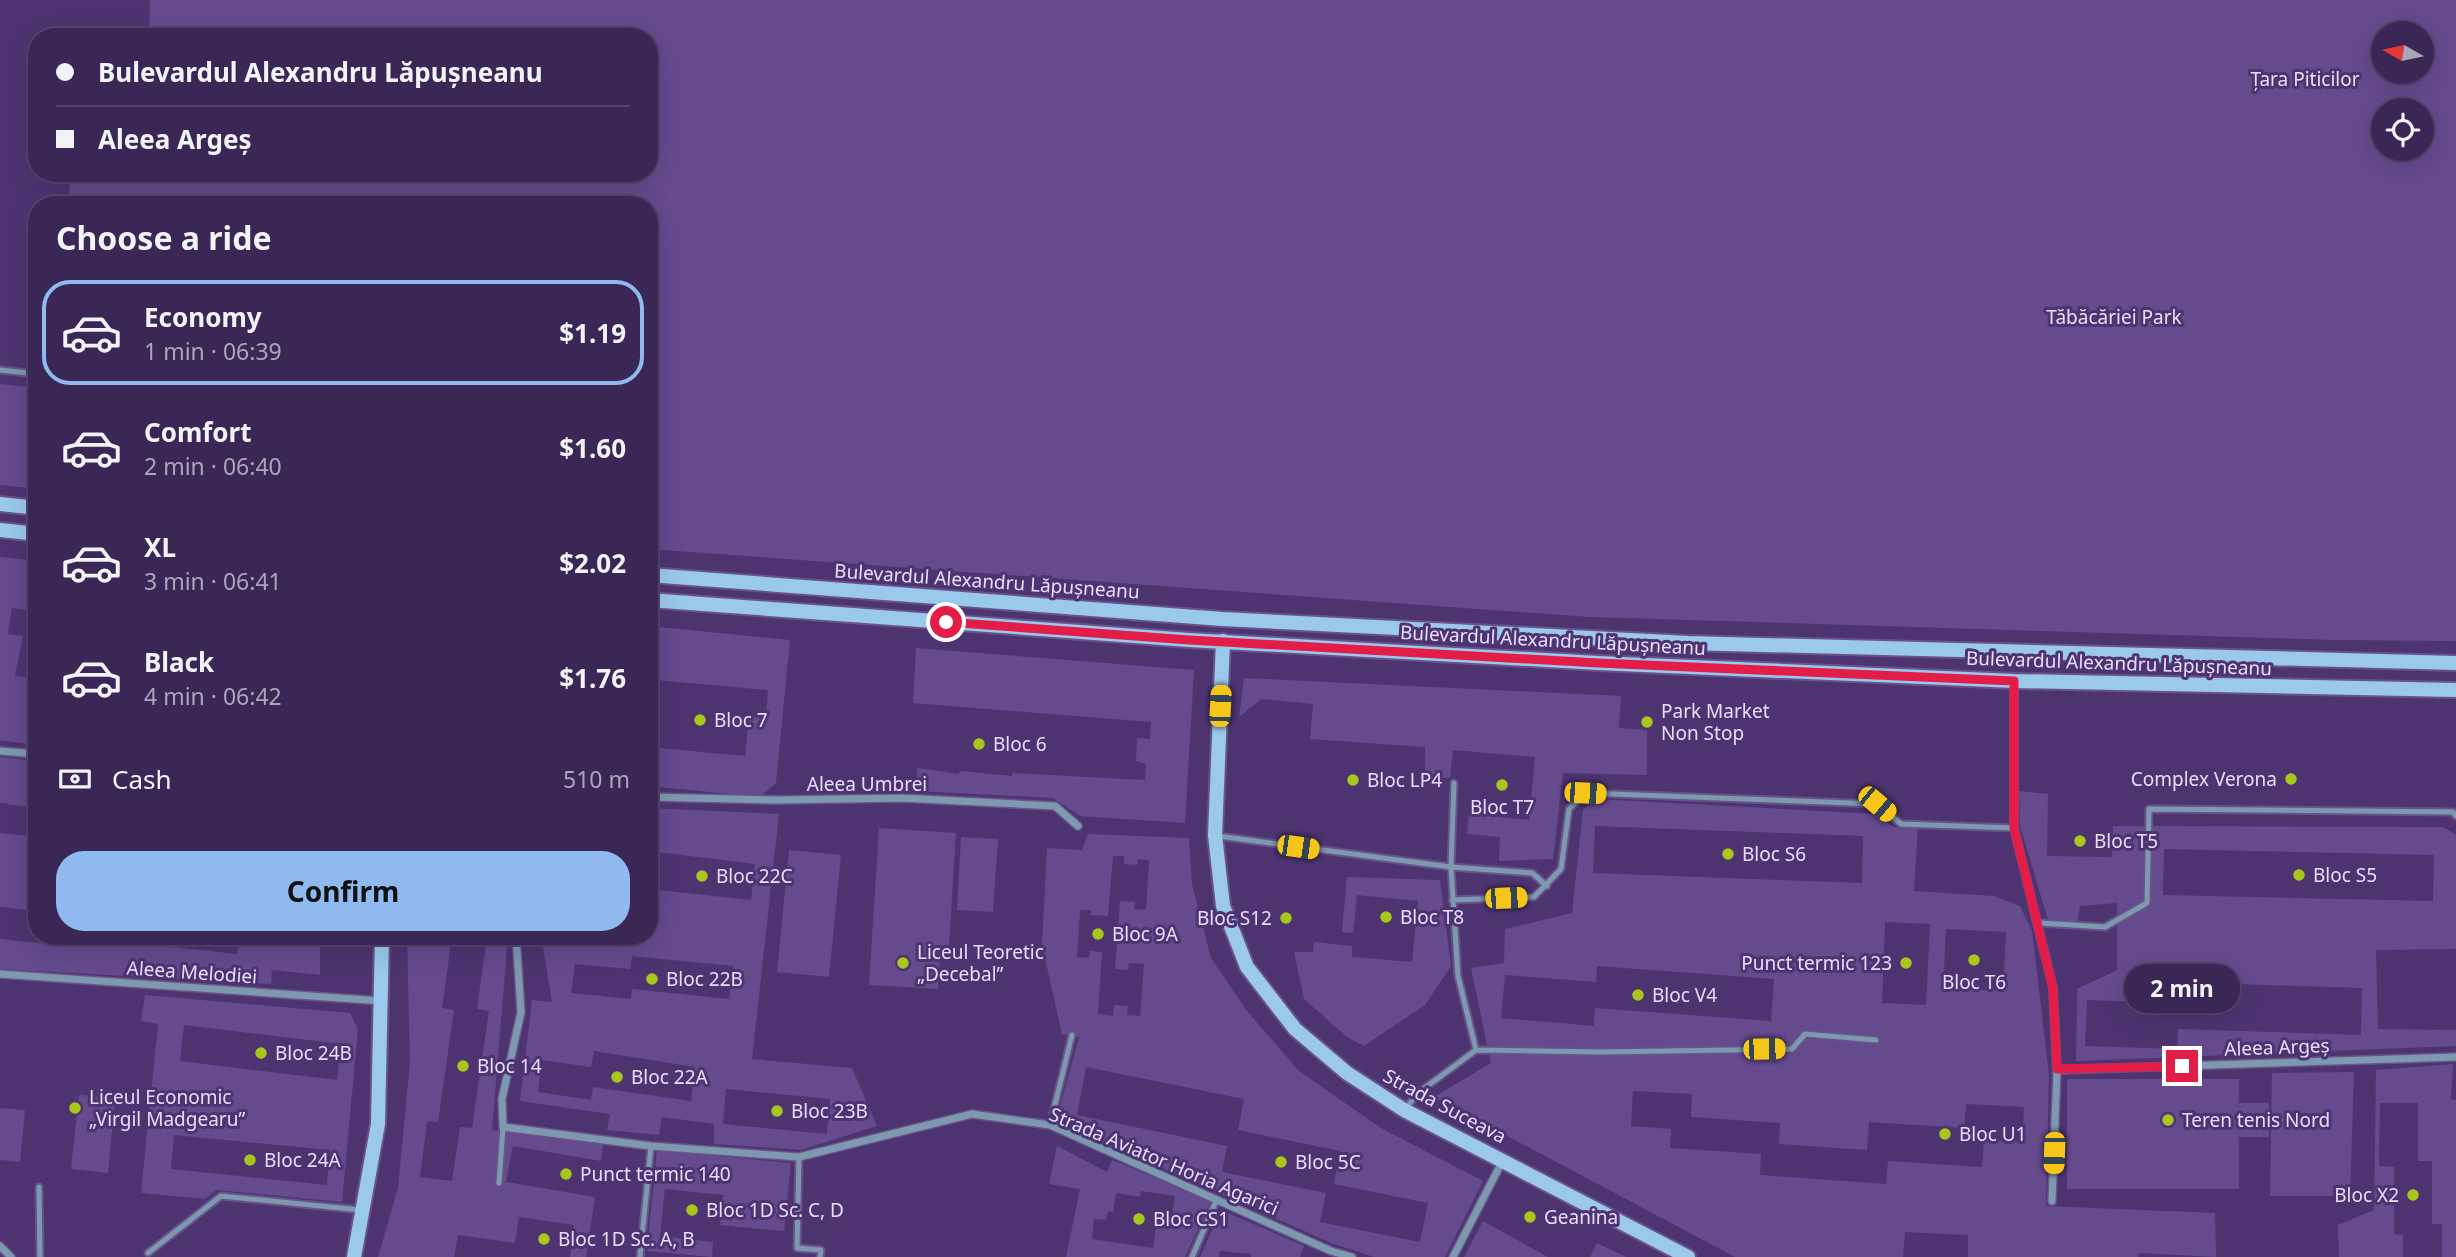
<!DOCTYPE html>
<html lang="en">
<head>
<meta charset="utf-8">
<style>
	:root { --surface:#3a2755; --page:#412f5b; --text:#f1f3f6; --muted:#aba5b9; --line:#54446c; --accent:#90b9f0 }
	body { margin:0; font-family:"Noto Sans",sans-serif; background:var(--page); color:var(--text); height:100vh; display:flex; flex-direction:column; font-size:26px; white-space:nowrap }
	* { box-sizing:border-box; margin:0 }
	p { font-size:23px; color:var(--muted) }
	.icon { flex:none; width:38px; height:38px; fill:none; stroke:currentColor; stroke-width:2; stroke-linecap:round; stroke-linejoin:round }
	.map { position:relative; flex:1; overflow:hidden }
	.drawer { position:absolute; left:28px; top:196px; width:630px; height:749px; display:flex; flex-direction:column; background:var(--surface); border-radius:28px; box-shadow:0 7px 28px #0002,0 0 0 2px var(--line) }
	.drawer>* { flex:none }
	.top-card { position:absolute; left:28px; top:28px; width:630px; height:154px; border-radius:28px; box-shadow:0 7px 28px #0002,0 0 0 2px var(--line); display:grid; align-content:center; height:154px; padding:0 28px; background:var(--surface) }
	.needle { width:46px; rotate:279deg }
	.tools { position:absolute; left:2371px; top:21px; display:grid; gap:14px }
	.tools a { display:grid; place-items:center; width:63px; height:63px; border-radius:50%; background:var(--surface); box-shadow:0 7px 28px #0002,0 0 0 2px var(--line); font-size:35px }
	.end { position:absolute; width:32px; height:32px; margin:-16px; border:9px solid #e11d48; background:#fff; box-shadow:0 0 0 4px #fff }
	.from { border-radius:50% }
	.bubble { position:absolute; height:49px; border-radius:24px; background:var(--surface); box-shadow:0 7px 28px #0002,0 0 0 2px var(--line); font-size:23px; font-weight:700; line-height:49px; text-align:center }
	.car { position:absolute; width:21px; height:42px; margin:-21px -10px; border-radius:9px; box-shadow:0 0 5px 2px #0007; background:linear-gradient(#f5c518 24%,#345 0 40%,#f5c518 0 76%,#345 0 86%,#f5c518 0) }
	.top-card b { display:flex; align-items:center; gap:24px; height:66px; font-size:26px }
	.top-card b+b { border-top:2px solid var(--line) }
	.top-card i { width:18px; height:18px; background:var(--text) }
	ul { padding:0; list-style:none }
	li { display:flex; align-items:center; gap:21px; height:105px; margin:0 14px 10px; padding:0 14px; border:4px solid transparent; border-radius:28px }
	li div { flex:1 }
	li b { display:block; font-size:26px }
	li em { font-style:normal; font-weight:700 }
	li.active { border-color:var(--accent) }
	li>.icon { width:63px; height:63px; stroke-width:1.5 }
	h2 { padding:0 28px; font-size:32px; line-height:84px }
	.pay { display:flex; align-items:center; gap:18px; height:77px; padding:0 28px; font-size:26px }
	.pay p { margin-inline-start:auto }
	.primary-button { display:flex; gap:14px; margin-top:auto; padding:14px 28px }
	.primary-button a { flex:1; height:80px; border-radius:28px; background:var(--accent); color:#111; font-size:28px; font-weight:700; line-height:80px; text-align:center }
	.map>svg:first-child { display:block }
	.green { fill:#654a8e; fill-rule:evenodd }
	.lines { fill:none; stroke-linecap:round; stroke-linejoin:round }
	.lane-casing { stroke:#69528a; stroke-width:9 }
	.street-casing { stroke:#69528a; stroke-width:10 }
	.secondary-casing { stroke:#69528a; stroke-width:18 }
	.lane { stroke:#7c99af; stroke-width:5 }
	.street { stroke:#7c99af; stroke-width:7 }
	.secondary { stroke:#9ac9ec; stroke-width:14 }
	.route { stroke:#e11d48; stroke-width:9 }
	.poi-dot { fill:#a9c71b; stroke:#4d3471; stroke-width:2.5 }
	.labels { text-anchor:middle; stroke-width:6; stroke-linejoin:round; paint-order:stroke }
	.park-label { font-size:19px; fill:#e6e0f4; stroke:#4d3471 }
	.street-label { font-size:19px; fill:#e7ddfb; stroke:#4d3471 }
	.poi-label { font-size:19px; fill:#e7ddfb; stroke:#4d3471; text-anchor:start }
</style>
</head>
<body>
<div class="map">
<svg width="2456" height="1257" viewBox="0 0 2456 1257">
	<rect width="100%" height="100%" fill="#4d3471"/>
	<!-- green -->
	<path class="green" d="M 150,0 L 2456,0 L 2456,641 L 2334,640 L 1590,617 L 649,549 L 649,205 L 68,205 L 71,173 L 649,173 L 649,37 L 149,37 ZM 2384,33 L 2422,33 L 2422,72 L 2384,72 ZM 2384,110 L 2422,110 L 2422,149 L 2384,149 Z
		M 0,384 L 37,388 L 37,489 L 0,485 Z
		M 0,557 L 37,561 L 37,611 L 12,608 L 8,634 L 23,636 L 15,676 L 37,679 L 37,745 L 0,740 Z
		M 649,626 L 790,640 L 776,783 L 760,797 L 649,786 L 649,747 L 745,756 L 749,716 L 766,717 L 768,690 L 656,680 L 652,722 L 649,722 Z
		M 916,648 L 1194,670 L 1185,823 L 1080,816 L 1053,798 L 916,791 L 917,768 L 959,774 L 960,771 L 1012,776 L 1013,773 L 1145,780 L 1146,764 L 1136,761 L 1137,738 L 1150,739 L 1151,722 L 913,703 Z
		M 1244,678 L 1621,696 L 1619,728 L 1647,730 L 1647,775 L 1563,773 L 1553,859 L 1499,861 L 1500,837 L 1467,834 L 1469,814 L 1529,820 L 1535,757 L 1453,750 L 1450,778 L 1425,776 L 1425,747 L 1310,739 L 1313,704 L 1261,699 L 1239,717 Z
		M 0,757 L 37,761 L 37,808 L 0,803 Z
		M 2019,791 L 2048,794 L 2047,856 L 2112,857 L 2113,826 L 2443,827 L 2456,835 L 2456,949 L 2376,950 L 2378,1029 L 2456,1030 L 2456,1046 L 2076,1061 L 2077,989 L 2117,970 L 2117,903 L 2080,906 L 2077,924 L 2049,923 L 2020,826 ZM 2164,849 L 2434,855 L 2433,901 L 2163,895 ZM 2175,982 L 2362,988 L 2361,1035 L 2178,1029 L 2177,1049 L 2085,1046 L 2087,1000 L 2174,1003 Z
		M 1596,799 L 1876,814 L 1893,827 L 1918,828 L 1914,891 L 1994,896 L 2020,906 L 2032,931 L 2049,1074 L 2046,1206 L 2215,1213 L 2216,1257 L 2139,1253 L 2138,1257 L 1968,1257 L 1968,1235 L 1905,1232 L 1903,1257 L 1735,1257 L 1434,1097 L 1491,1063 L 1471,968 L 1504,963 L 1505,929 L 1572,913 L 1583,810 ZM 1595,826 L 1863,836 L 1862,883 L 1593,873 ZM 1885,922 L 1930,924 L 1926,1005 L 1882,1003 ZM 1946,929 L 2006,932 L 2003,991 L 1943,988 ZM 1597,966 L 1774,979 L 1771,1021 L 1595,1008 L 1594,1026 L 1501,1018 L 1505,975 L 1596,982 ZM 1633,1091 L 1692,1094 L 1691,1117 L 1780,1123 L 1779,1144 L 1867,1150 L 1869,1122 L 1964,1128 L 1966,1104 L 2024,1107 L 2022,1142 L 1984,1140 L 1982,1167 L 1888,1161 L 1886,1184 L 1760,1175 L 1761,1154 L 1670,1148 L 1671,1129 L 1631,1126 Z
		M 649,808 L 779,814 L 752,1059 L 852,1068 L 877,1126 L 801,1150 L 714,1144 L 714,1124 L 662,1117 L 659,1135 L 607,1130 L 610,1114 L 520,1101 L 532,1000 L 552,1002 L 542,942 L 523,940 L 523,936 L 649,936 L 649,889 L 751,900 L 755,864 L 649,851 ZM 632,956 L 733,966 L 729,999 L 632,989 L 631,999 L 571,993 L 575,964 L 630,969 ZM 594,1051 L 695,1067 L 691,1101 L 593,1087 L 591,1100 L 538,1092 L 542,1060 L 591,1067 ZM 726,1089 L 830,1099 L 827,1134 L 723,1124 Z
		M 879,828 L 956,833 L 949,946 L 941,946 L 938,989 L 869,985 Z
		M 0,833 L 37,837 L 37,911 L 0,907 Z
		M 1088,834 L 1189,838 L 1192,884 L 1211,958 L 1247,1011 L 1299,1071 L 1381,1128 L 1483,1181 L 1445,1257 L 1374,1257 L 1331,1243 L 1056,1121 L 1079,1037 L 1062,1034 L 1042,945 L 1047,848 L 1082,850 ZM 1113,856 L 1124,856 L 1124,864 L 1137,865 L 1138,859 L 1149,860 L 1146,910 L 1134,909 L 1135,902 L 1120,901 L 1115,969 L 1128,970 L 1129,963 L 1144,964 L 1140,1016 L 1127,1015 L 1128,1006 L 1114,1005 L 1113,1016 L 1098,1014 L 1102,952 L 1090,951 L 1089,958 L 1077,957 L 1080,910 L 1091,910 L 1091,915 L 1108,916 ZM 1086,1067 L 1244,1099 L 1238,1130 L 1340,1151 L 1334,1184 L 1428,1203 L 1420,1242 L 1320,1222 L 1326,1193 L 1222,1172 L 1227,1146 L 1077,1115 Z
		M 961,837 L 998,839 L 993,912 L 957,910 Z
		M 789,850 L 841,855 L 829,977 L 777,972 Z
		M 1347,877 L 1440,880 L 1451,966 L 1425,1005 L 1364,1046 L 1347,1037 L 1304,999 L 1294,952 L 1313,952 L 1314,942 L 1352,946 L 1352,957 L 1412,962 L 1418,901 L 1357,895 L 1353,933 L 1342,932 Z
		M 240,936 L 320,936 L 320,975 L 272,970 L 271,984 L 0,969 L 0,939 L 77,947 L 79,937 L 237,954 Z
		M 407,936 L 452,936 L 442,1008 L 454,1010 L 438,1122 L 427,1121 L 420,1177 L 452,1181 L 460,1127 L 472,1128 L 489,1011 L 477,1009 L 487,936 L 508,936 L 492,1130 L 603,1144 L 601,1161 L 513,1146 L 506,1182 L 595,1197 L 586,1257 L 570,1257 L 574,1225 L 519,1217 L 515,1243 L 458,1235 L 454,1257 L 378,1257 L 398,1188 L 410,1062 Z
		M 145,995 L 350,1013 L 358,1029 L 342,1202 L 216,1190 L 205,1199 L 141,1193 L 158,1024 L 141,1021 ZM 184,1025 L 341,1044 L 337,1080 L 180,1061 ZM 174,1135 L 330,1150 L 327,1185 L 171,1169 Z
		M 2453,1064 L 2451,1099 L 2456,1100 L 2456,1257 L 2442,1257 L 2442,1224 L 2432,1224 L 2432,1161 L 2418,1161 L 2418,1103 L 2380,1103 L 2379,1166 L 2394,1167 L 2394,1234 L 2403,1235 L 2403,1257 L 2339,1257 L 2338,1225 L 2374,1210 L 2376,1070 Z
		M 2354,1072 L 2350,1196 L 2270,1196 L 2272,1073 Z
		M 2067,1079 L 2239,1079 L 2239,1103 L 2269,1103 L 2269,1137 L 2239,1137 L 2239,1189 L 2067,1189 Z
		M 79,1095 L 115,1098 L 108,1173 L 71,1169 Z
		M 0,1108 L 25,1110 L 20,1162 L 0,1160 Z
		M 1057,1146 L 1107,1172 L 1112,1160 L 1211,1201 L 1185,1257 L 1066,1257 L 1080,1189 L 1049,1184 ZM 1141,1191 L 1175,1196 L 1171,1224 L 1157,1222 L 1153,1248 L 1092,1239 L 1094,1219 L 1106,1220 L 1108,1211 L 1113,1212 L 1116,1193 L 1140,1197 Z
		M 657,1150 L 791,1163 L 784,1231 L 720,1225 L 723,1195 L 665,1189 L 660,1236 L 713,1242 L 712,1257 L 647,1251 Z
		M 1221,1210 L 1304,1246 L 1300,1257 L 1251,1257 L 1251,1254 L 1220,1251 L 1219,1257 L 1200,1257 Z
		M 1483,1221 L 1548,1257 L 1464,1257 Z
		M 1597,1243 L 1626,1257 L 1590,1257 Z"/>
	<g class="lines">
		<!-- lane casing -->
		<g class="lane-casing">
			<path id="lane" d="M 0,370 L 37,374
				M 1218,836 L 1451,867 L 1532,873 L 1547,886
				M 1452,900 L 1534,897 L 1561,869 L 1569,809 L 1585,793 L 1877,804 L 1901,824 L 2014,828
				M 2040,923 L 2105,927 L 2147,903 L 2149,809 L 2453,812 L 2456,816
				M 1476,1050 L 1600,1052 L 1792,1049 L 1805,1034 L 1876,1040
				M 1406,1108 L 1418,1093 L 1476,1050 L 1458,976 L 1451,867 L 1454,783
				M 1050,1125 L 1072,1035
				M 799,1157 L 797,1248 L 821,1250 L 820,1257
				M 499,1183 L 503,1127
				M 39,1187 L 40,1257
				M 148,1253 L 221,1196 L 361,1210
				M 640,1257 L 651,1146
				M 1192,1257 L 1217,1199"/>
		</g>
		<!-- street casing -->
		<g class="street-casing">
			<path id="street" d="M 2014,681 L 2014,828 L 2053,988 L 2057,1070 L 2052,1201
				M 0,751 L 37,754
				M 649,797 L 778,800 L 902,798 L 1055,806 L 1078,826
				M 516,936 L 521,1012 L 502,1099 L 503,1127 L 651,1146 L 799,1157 L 972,1114 L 1050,1125 L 1331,1251 L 1352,1257
				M 0,974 L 382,1001
				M 2057,1070 L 2456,1057
				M 0,1246 L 11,1257
				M 1453,1257 L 1503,1160"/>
		</g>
		<!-- secondary casing -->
		<g class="secondary-casing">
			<path id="secondary" d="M 0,504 L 37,508
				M 0,530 L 37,534
				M 649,575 L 1222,619 L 1688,643 L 2456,663
				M 649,600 L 1189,640 L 1598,663 L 2014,681 L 2456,690
				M 1223,641 L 1215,835 L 1223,906 L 1247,967 L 1295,1029 L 1347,1073 L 1404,1110 L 1688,1257
				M 354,1257 L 378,1124 L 382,936"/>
		</g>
		<!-- lane -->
		<use href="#lane" class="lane"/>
		<!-- street -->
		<use href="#street" class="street"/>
		<!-- secondary -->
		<use href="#secondary" class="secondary"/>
	</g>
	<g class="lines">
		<!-- route -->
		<path class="route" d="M 946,622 L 1189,640 L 1598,663 L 2014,681 L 2014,828 L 2053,988 L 2057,1069 L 2182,1066"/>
	</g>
	<!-- markers -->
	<g class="poi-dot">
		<circle cx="700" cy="720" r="7"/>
		<circle cx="1647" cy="722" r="7"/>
		<circle cx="979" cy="744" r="7"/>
		<circle cx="2291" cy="779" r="7"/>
		<circle cx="1353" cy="780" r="7"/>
		<circle cx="1502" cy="785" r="7"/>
		<circle cx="2080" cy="841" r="7"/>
		<circle cx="1728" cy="854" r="7"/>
		<circle cx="2299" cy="875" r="7"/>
		<circle cx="702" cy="876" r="7"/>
		<circle cx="1386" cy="917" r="7"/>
		<circle cx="1286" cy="918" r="7"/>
		<circle cx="1098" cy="934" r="7"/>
		<circle cx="1974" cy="960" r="7"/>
		<circle cx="903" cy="963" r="7"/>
		<circle cx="1906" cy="963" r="7"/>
		<circle cx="652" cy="979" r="7"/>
		<circle cx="1638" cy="995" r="7"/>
		<circle cx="261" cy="1053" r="7"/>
		<circle cx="463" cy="1066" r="7"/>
		<circle cx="617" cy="1077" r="7"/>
		<circle cx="75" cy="1108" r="7"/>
		<circle cx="777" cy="1111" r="7"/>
		<circle cx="2168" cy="1120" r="7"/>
		<circle cx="1945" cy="1134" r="7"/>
		<circle cx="250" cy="1160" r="7"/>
		<circle cx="1281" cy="1162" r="7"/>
		<circle cx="566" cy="1174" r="7"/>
		<circle cx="2413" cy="1195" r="7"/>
		<circle cx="692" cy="1210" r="7"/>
		<circle cx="1530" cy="1217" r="7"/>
		<circle cx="1139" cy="1219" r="7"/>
		<circle cx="544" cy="1239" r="7"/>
	</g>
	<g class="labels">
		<!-- park labels -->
		<g class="park-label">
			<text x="2305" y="86">Țara Piticilor</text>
			<text x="2114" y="324">Tăbăcăriei Park</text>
		</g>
		<!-- street labels -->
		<g class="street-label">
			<text transform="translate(987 581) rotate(4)" y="7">Bulevardul Alexandru Lăpușneanu</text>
			<text transform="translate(1553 640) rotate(3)" y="7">Bulevardul Alexandru Lăpușneanu</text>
			<text transform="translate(2119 663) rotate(2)" y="7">Bulevardul Alexandru Lăpușneanu</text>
			<text x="867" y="791">Aleea Umbrei</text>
			<text transform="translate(192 972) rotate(4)" y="7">Aleea Melodiei</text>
			<text transform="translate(2277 1047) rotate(-2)" y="7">Aleea Argeș</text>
			<text transform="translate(1445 1106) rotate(28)" y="7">Strada Suceava</text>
			<text transform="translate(1164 1161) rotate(23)" y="7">Strada Aviator Horia Agarici</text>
		</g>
		<!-- poi labels -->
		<g class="poi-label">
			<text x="1661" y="718">Park Market<tspan x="1661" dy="22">Non Stop</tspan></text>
			<text x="714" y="727">Bloc 7</text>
			<text x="993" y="751">Bloc 6</text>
			<text x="2277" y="786" text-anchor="end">Complex Verona</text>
			<text x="1367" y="787">Bloc LP4</text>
			<text x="1502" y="814" text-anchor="middle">Bloc T7</text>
			<text x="2094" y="848">Bloc T5</text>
			<text x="1742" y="861">Bloc S6</text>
			<text x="2313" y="882">Bloc S5</text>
			<text x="716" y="883">Bloc 22C</text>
			<text x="1400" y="924">Bloc T8</text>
			<text x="1272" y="925" text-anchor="end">Bloc S12</text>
			<text x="1112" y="941">Bloc 9A</text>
			<text x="917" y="959">Liceul Teoretic<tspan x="917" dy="22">„Decebal”</tspan></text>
			<text x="1892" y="970" text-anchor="end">Punct termic 123</text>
			<text x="666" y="986">Bloc 22B</text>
			<text x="1974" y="989" text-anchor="middle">Bloc T6</text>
			<text x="1652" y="1002">Bloc V4</text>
			<text x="275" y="1060">Bloc 24B</text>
			<text x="477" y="1073">Bloc 14</text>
			<text x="631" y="1084">Bloc 22A</text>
			<text x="89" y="1104">Liceul Economic<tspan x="89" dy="22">„Virgil Madgearu”</tspan></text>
			<text x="791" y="1118">Bloc 23B</text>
			<text x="2182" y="1127">Teren tenis Nord</text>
			<text x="1959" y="1141">Bloc U1</text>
			<text x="264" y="1167">Bloc 24A</text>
			<text x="1295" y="1169">Bloc 5C</text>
			<text x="580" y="1181">Punct termic 140</text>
			<text x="2399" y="1202" text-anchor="end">Bloc X2</text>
			<text x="706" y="1217">Bloc 1D Sc. C, D</text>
			<text x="1544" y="1224">Geanina</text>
			<text x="1153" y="1226">Bloc CS1</text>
			<text x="558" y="1246">Bloc 1D Sc. A, B</text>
		</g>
	</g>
</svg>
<div class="tools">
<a><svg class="needle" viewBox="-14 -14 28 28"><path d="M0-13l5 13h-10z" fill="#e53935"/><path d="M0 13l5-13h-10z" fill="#aba5b9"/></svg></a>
<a><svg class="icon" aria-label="locate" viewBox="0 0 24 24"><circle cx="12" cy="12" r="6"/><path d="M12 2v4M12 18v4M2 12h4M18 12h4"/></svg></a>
</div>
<i class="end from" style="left:946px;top:622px"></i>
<i class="end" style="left:2182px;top:1066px"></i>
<div class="bubble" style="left:2124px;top:964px;width:116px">2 min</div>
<i class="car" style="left:1220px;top:706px;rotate:3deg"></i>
<i class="car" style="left:1585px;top:793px;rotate:92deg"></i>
<i class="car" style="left:1877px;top:804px;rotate:130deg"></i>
<i class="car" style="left:1298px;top:847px;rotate:98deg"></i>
<i class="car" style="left:1506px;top:898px;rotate:88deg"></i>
<i class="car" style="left:1764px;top:1049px;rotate:89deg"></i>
<i class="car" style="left:2054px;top:1153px;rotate:182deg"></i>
<div class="top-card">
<b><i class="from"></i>Bulevardul Alexandru Lăpușneanu</b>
<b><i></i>Aleea Argeș</b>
</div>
<section class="drawer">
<h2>Choose a ride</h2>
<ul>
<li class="active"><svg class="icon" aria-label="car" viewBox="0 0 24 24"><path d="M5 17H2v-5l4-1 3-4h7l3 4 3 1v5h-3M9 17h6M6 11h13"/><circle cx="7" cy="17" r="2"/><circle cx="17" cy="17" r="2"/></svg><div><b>Economy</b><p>1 min · 06:39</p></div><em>$1.19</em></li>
<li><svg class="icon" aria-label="car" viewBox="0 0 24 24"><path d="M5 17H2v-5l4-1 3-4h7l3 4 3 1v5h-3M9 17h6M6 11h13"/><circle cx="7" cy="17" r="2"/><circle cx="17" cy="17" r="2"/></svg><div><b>Comfort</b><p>2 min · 06:40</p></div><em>$1.60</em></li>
<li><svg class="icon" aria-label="car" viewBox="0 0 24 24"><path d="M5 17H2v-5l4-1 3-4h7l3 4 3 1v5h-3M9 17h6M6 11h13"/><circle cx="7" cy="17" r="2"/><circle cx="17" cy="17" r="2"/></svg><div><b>XL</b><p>3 min · 06:41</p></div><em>$2.02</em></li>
<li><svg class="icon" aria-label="car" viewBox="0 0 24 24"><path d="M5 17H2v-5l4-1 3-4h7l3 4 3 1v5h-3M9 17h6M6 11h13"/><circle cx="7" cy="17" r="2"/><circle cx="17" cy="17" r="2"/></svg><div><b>Black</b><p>4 min · 06:42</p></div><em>$1.76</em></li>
</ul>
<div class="pay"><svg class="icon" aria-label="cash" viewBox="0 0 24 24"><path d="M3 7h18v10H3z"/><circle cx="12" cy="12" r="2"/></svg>Cash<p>510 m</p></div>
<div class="primary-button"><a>Confirm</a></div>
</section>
</div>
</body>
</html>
